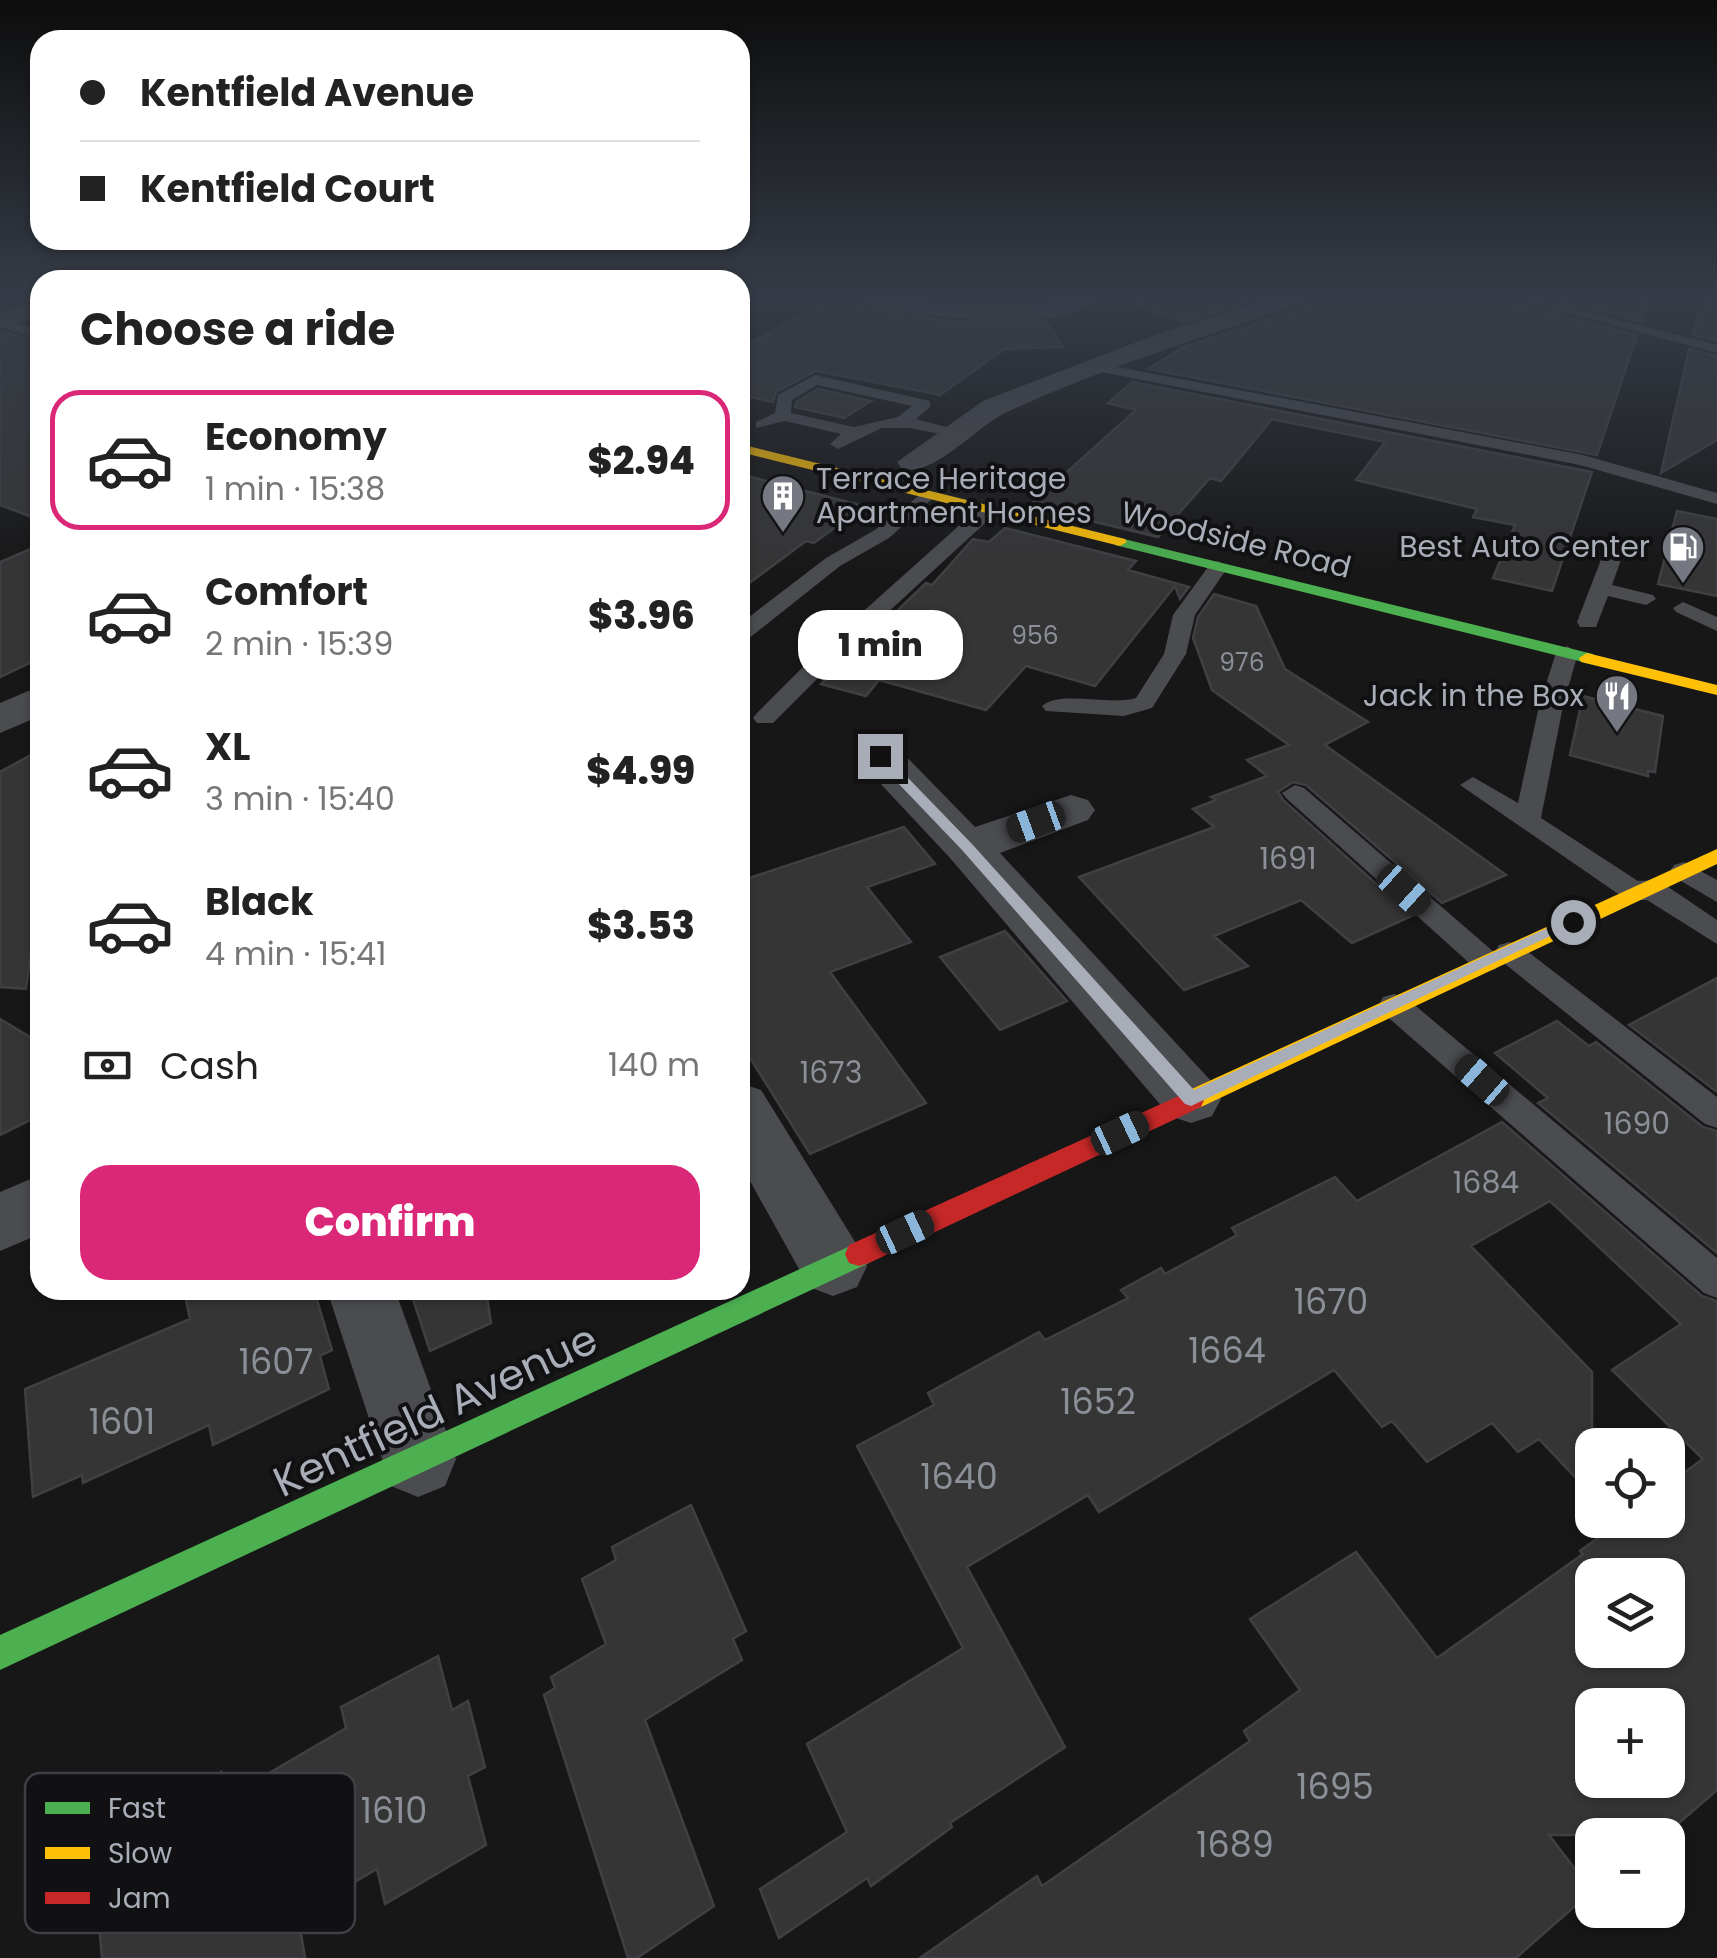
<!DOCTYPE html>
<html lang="en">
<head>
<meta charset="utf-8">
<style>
	:root { --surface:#fff; --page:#f6f6f6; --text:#222; --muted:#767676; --line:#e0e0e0; --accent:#db2777 }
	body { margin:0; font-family:Poppins,sans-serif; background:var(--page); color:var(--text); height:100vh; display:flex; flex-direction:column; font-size:38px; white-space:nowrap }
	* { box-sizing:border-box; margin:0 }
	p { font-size:32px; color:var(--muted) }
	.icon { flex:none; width:55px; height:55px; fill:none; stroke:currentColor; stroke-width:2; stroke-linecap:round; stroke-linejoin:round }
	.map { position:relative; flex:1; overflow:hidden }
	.panel { position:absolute; left:30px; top:270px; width:720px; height:1030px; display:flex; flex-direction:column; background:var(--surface); border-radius:30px; box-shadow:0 2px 8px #0004 }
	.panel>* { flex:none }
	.banner { position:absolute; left:30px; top:30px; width:720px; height:220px; border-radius:30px; box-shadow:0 2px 8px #0004; display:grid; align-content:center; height:220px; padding:0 50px; background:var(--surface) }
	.fabs { position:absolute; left:1575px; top:1428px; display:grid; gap:20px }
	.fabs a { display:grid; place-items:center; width:110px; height:110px; border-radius:20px; background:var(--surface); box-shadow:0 2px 8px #0004; font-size:50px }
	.end { position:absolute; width:45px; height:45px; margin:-22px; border:12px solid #a8adb8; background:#111; box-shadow:0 0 0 5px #111 }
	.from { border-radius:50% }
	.bubble { position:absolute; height:70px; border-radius:30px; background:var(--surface); box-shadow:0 2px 8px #0004; font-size:32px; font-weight:800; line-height:70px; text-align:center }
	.car { position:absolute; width:30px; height:60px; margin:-30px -15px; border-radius:12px; box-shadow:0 0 8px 2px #0007; background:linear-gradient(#222 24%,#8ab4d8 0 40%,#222 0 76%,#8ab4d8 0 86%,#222 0) }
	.banner b { display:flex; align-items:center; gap:35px; height:95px; font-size:38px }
	.banner b+b { border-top:2px solid var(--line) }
	.banner i { width:25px; height:25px; background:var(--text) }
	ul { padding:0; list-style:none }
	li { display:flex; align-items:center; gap:30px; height:140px; margin:0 20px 15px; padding:0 30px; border:5px solid transparent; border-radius:30px }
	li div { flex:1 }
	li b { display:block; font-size:38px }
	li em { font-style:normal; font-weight:800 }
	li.on { border-color:var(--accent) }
	li>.icon { width:90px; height:90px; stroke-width:1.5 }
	h2 { padding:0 50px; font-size:45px; line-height:120px }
	.pay { display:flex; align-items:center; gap:25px; height:110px; padding:0 50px; font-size:38px }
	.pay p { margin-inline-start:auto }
	.button { display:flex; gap:20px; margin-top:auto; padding:20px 50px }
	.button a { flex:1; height:115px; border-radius:30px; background:var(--accent); color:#fff; font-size:40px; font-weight:800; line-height:115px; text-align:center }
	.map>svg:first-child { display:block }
	.building { fill:#353536; stroke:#3f4043; stroke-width:2.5; fill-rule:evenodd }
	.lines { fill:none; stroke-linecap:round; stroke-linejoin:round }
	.lane { fill:#4b4c50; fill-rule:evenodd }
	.street { fill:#4b4c50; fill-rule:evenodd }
	.fast { fill:#4caf50; fill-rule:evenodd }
	.slow { fill:#ffc107; fill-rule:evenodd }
	.jam { fill:#c62828; fill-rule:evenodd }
	.route { fill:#a8adb8 }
	.labels { text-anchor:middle; stroke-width:8; stroke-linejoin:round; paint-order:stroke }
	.far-number-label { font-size:25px; fill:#8b8f98 }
	.far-poi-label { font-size:30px; fill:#a8adb8; stroke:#111113; text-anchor:end }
	.far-street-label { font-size:30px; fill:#a8adb8; stroke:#111113 }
	.number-label { font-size:30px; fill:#8b8f98 }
	.near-number-label { font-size:35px; fill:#8b8f98 }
	.near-street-label { font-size:42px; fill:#a8adb8; stroke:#111113 }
	.key { fill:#111113; stroke:#3e4045; stroke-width:2.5 }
	.key-label { font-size:28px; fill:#a8adb8 }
</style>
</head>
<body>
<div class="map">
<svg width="1717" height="1958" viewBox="0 0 1717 1958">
	<rect width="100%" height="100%" fill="#171717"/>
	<!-- building -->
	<path class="building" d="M 835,298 L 855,298 L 861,307 L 949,321 L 1047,322 L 1063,347 L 1004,349 L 940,395 L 816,371 L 776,392 L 773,402 L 740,395 L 740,348 Z
		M 1136,298 L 1261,298 L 1184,322 L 1135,306 Z
		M 1312,298 L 1508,298 L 1511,302 L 1637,335 L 1597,455 L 1148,369 L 1184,347 L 1306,307 Z
		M 1547,298 L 1650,298 L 1642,322 Z
		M 1700,304 L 1717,309 L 1717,341 L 1693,335 Z
		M 0,331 L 40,342 L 40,520 L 0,505 Z
		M 1689,349 L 1717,356 L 1717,440 L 1661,473 Z
		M 1132,382 L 1592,472 L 1552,591 L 1493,578 L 1515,525 L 1473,517 L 1477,509 L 1356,480 L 1385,442 L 1272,419 L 1221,481 L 1210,478 L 1158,537 L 1029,506 L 1136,410 L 1108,403 Z
		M 818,389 L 871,401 L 844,418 L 795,407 L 796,402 Z
		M 740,474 L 864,506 L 814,543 L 806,541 L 740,590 Z
		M 1677,511 L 1717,519 L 1717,596 L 1658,584 Z
		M 1005,528 L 1136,561 L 1128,570 L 1189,587 L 1180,599 L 1175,586 L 1095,686 L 1026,666 L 986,710 L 879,680 L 866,696 L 821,684 L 926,583 L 932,585 L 973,539 L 989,542 Z
		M 40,545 L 40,658 L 0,677 L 0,562 Z
		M 1214,594 L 1256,606 L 1285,669 L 1368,722 L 1325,745 L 1506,875 L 1442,903 L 1306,785 L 1293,782 L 1278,792 L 1283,800 L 1412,916 L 1352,943 L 1301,900 L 1214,936 L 1248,966 L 1184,990 L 1079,877 L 1214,827 L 1193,809 L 1216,800 L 1211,797 L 1267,776 L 1247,760 L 1289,745 L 1212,690 L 1193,638 L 1198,617 Z
		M 1583,696 L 1663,716 L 1655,772 L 1648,771 L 1648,776 L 1570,755 Z
		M 40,750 L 40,886 L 26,989 L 0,987 L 0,772 Z
		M 904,827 L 935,864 L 867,887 L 911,942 L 830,972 L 926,1103 L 810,1154 L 740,1042 L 740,881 Z
		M 1005,931 L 1067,1001 L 1000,1030 L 940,957 Z
		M 1717,978 L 1717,1092 L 1629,1025 Z
		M 0,1019 L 40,1043 L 40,1115 L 0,1135 Z
		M 1557,1021 L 1589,1046 L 1596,1042 L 1703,1127 L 1717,1131 L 1717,1253 L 1538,1103 L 1548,1098 L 1495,1053 Z
		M 1502,1122 L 1702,1296 L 1717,1301 L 1717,1790 L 1665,1835 L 1549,1835 L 1592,1891 L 1516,1958 L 920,1958 L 1037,1876 L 1042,1886 L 1250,1741 L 1244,1731 L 1300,1690 L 1250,1619 L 1356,1552 L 1437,1658 L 1583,1554 L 1580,1551 L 1619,1523 L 1616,1520 L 1668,1520 L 1668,1484 L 1703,1459 L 1612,1370 L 1681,1324 L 1550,1201 L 1471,1246 L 1592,1372 L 1592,1495 L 1539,1439 L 1518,1452 L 1492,1423 L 1427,1462 L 1392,1421 L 1382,1427 L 1334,1370 L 1099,1512 L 1088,1495 L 967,1567 L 1065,1747 L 950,1823 L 952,1827 L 871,1886 L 867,1878 L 779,1938 L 760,1889 L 847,1832 L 807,1744 L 963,1648 L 857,1446 L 934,1405 L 928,1393 L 1039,1332 L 1045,1340 L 1128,1298 L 1121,1290 L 1161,1268 L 1165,1274 L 1237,1235 L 1232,1228 L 1335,1177 L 1357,1201 ZM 1592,1575 L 1668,1575 L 1668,1650 L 1592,1650 ZM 1592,1705 L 1668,1705 L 1668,1780 L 1592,1780 Z
		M 184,1290 L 314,1290 L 332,1350 L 320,1356 L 329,1389 L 213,1445 L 209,1425 L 83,1483 L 82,1475 L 33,1497 L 25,1389 L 190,1319 Z
		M 410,1290 L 486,1290 L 491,1323 L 430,1351 Z
		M 691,1505 L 746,1631 L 733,1639 L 742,1660 L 645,1720 L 714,1906 L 637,1958 L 628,1958 L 544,1695 L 555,1688 L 551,1677 L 606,1644 L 582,1579 L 616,1560 L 612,1547 Z
		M 438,1656 L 452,1710 L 468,1701 L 485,1767 L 468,1776 L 486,1845 L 385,1904 L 377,1869 L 298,1915 L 305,1958 L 102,1958 L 92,1843 L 221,1772 L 225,1799 L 346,1728 L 341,1707 Z"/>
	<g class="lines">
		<!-- lane -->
		<path class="lane" d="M 1512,298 L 1533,298 L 1717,345 L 1717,353 Z
			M 0,319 L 40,330 L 40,339 L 0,327 Z
			M 1096,363 L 1583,455 L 1717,493 L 1717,504 L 1580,465 L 1091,370 L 1091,364 Z
			M 815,375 L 930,401 L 930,407 L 916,419 L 965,432 L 957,437 L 909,428 L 882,428 L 838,449 L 830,444 L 841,434 L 785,421 L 756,428 L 756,422 L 775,413 L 778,395 ZM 817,385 L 912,406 L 898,417 L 854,427 L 791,413 L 792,400 Z
			M 926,490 L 935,495 L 932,499 L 889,538 L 840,566 L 748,639 L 740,640 L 740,624 L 826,558 L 875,530 Z
			M 988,504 L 997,510 L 995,514 L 836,660 L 773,723 L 757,723 L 753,718 L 757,713 L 820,650 L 981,506 Z
			M 1612,551 L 1622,557 L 1612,585 L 1653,595 L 1656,599 L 1646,605 L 1608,596 L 1596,627 L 1580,627 L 1577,622 L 1602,557 Z
			M 1218,561 L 1228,567 L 1195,615 L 1186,654 L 1152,708 L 1124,716 L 1046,711 L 1042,706 C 1060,690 1110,706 1136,698 L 1164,654 L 1173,615 L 1211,563 Z
			M 1683,602 L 1717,617 L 1717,631 L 1676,612 L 1673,608 Z
			M 1567,646 L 1578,653 L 1563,706 L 1541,818 L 1638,881 L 1658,880 L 1717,920 L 1717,944 L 1647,900 L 1627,900 L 1460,785 L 1473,777 L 1518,803 L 1539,706 L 1556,653 Z
			M 1295,785 L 1304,788 L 1495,953 L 1499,945 L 1509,942 L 1519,945 L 1717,1097 L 1717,1128 L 1705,1124 L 1500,960 L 1496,969 L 1486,972 L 1476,969 L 1286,798 L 1282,793 Z
			M 1684,862 L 1717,880 L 1717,902 L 1674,877 L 1670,871 L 1674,865 Z
			M 1394,994 L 1405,997 L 1717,1258 L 1717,1298 L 1704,1293 L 1383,1013 L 1379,1005 L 1383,997 Z"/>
		<!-- street -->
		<path class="street" d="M 859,298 C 906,296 952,306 999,306 C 1034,306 1066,296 1100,298 C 1064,338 911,315 862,303 Z
			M 1272,298 L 1308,298 L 1305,303 C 1205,336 1102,368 1007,412 C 976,426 935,477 902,469 L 897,462 L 983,401 L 1155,335 Z
			M 1703,298 L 1717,298 L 1717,305 L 1706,303 Z
			M 40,301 L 40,316 L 0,328 L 0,312 Z
			M 40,686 L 40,716 L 0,733 L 0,703 Z
			M 880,743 L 896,746 L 975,827 L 1071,795 L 1088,800 L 1095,810 L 1088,820 L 1000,853 L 1212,1082 L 1221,1099 L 1212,1116 L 1191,1123 L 1170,1116 L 950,858 L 864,766 L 858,756 L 864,746 Z
			M 740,1083 L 761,1090 L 857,1245 L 867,1266 L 857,1287 L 833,1296 L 809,1287 L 740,1163 Z
			M 40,1175 L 40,1234 L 0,1251 L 0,1192 Z
			M 327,1290 L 395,1290 L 456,1459 L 445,1486 L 418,1497 L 391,1486 Z"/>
		<!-- fast -->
		<path class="fast" d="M 1120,538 L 1593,654 L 1595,658 L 1587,663 L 1115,545 L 1115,539 Z
			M 859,1242 L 869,1245 L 873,1254 L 869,1263 L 0,1670 L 0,1635 Z"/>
		<!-- slow -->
		<path class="slow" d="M 740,444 L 1125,539 L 1127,542 L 1120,546 L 740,452 Z
			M 1587,653 L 1717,685 L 1717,695 L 1581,662 L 1579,658 Z
			M 1717,849 L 1717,864 L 1201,1107 L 1192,1110 L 1183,1107 L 1180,1100 L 1183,1093 Z"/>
		<!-- jam -->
		<path class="jam" d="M 1192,1090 L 1201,1093 L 1204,1100 L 1201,1107 L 869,1263 L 859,1266 L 849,1263 L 845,1254 L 849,1245 Z"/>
	</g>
	<!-- sky -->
	<linearGradient id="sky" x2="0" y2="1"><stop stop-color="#0d0d0d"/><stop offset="0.52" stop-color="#363c47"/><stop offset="1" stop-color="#363c47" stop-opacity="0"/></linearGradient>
	<rect width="1717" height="572" fill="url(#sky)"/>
	<!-- route -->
	<path class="route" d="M 875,753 L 884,753 L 972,844 L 1194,1090 L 1567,919 L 1580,922 L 1191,1106 L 1185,1104 L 962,850 L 875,759 Z"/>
	<!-- icons -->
	<defs>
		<g id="building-pin" transform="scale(2.25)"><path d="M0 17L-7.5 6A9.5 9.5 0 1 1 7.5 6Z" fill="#757880" stroke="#111113"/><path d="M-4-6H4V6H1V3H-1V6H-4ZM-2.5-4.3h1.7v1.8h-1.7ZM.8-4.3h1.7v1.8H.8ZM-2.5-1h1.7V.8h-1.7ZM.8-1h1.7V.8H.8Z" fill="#fff"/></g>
		<g id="fuel-pin" transform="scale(2.25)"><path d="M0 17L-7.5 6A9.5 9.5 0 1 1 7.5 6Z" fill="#757880" stroke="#111113"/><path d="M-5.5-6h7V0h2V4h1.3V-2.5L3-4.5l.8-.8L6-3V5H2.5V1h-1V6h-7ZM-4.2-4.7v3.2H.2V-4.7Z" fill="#fff"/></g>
		<g id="restaurant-pin" transform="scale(2.25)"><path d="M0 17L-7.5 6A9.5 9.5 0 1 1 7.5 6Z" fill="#757880" stroke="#111113"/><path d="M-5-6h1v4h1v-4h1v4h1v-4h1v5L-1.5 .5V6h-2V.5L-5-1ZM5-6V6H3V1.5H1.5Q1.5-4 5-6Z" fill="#fff"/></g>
	</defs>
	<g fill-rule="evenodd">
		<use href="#building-pin" x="783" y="496"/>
		<use href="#fuel-pin" x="1683" y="547"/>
		<use href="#restaurant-pin" x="1617" y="696"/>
	</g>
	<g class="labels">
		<!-- far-number labels -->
		<g class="far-number-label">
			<text x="1035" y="644">956</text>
			<text x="1242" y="671">976</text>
		</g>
		<!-- far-poi labels -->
		<g class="far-poi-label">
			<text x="816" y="489" text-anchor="start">Terrace Heritage<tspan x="816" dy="34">Apartment Homes</tspan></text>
			<text x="1650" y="557">Best Auto Center</text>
			<text x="1584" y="706">Jack in the Box</text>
		</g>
		<!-- far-street labels -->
		<g class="far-street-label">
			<text transform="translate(1236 540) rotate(14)" y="10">Woodside Road</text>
		</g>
		<!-- number labels -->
		<g class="number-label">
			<text x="1288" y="869">1691</text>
			<text x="831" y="1083">1673</text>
			<text x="1637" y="1134">1690</text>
			<text x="1486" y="1193">1684</text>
		</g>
		<!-- near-number labels -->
		<g class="near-number-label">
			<text x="1331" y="1314">1670</text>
			<text x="1227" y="1363">1664</text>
			<text x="276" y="1374">1607</text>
			<text x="1098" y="1414">1652</text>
			<text x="122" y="1434">1601</text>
			<text x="959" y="1489">1640</text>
			<text x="1335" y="1799">1695</text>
			<text x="394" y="1823">1610</text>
			<text x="1235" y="1857">1689</text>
		</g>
		<!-- near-street labels -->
		<g class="near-street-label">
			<text transform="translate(435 1410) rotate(-25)" y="15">Kentfield Avenue</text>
		</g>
	</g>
	<!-- legend -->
	<rect x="25" y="1773" width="330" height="160" rx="15" class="key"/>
	<rect x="45" y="1802" width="45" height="12" fill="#4caf50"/>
	<rect x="45" y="1847" width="45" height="12" fill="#ffc107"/>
	<rect x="45" y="1892" width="45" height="12" fill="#c62828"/>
	<g class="key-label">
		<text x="108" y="1818">Fast</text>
		<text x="108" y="1863">Slow</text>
		<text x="108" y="1908">Jam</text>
	</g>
</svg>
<div class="fabs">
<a><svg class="icon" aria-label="locate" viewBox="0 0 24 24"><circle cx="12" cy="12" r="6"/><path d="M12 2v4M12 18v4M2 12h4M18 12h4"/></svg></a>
<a><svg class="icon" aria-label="layers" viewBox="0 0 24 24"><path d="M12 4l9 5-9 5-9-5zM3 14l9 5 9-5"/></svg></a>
<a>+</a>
<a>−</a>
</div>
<i class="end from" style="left:1573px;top:922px"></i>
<i class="end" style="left:880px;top:756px"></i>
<div class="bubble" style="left:798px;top:610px;width:165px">1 min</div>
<i class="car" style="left:1036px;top:822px;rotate:250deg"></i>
<i class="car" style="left:1404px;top:890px;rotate:132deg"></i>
<i class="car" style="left:1482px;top:1080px;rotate:311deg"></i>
<i class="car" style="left:1120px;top:1133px;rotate:65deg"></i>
<i class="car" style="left:905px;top:1232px;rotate:65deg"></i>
<div class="banner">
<b><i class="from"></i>Kentfield Avenue</b>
<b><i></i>Kentfield Court</b>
</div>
<section class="panel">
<h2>Choose a ride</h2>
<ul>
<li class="on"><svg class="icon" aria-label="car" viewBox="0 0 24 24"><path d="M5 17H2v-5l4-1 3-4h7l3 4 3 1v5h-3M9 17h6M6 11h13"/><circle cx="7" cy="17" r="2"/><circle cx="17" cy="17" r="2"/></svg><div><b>Economy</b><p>1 min · 15:38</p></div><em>$2.94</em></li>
<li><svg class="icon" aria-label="car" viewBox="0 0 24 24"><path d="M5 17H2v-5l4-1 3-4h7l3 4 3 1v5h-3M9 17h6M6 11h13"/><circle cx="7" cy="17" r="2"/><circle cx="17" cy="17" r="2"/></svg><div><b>Comfort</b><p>2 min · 15:39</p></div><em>$3.96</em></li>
<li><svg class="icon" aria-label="car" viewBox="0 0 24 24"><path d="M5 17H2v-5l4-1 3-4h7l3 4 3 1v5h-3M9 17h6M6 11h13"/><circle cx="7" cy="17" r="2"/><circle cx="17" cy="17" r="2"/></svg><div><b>XL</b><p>3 min · 15:40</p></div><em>$4.99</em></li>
<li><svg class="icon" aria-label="car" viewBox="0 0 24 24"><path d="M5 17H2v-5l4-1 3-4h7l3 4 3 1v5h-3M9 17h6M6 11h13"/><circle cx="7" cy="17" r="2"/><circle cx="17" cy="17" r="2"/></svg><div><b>Black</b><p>4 min · 15:41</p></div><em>$3.53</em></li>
</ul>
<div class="pay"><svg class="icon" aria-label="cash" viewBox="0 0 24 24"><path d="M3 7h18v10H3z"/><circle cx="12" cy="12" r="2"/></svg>Cash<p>140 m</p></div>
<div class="button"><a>Confirm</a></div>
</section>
</div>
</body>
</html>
